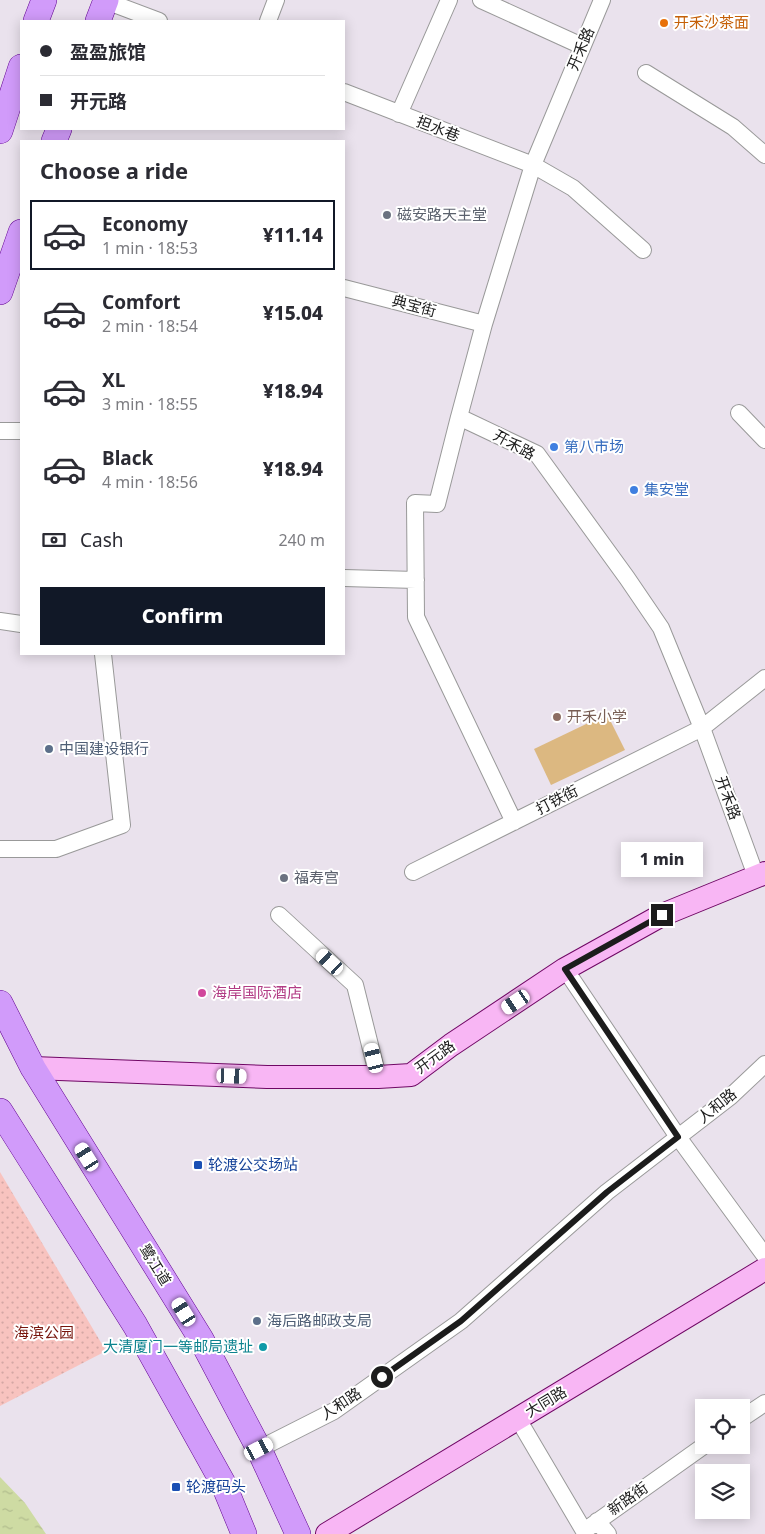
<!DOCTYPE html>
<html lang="en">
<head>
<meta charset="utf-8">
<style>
	:root { --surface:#fff; --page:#f7f7f7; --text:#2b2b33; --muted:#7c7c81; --line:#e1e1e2; --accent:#111827 }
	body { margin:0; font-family:"Noto Sans","Noto Sans SC",sans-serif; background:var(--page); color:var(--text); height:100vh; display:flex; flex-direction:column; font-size:19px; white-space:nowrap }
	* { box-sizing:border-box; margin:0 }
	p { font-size:16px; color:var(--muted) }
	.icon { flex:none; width:28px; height:28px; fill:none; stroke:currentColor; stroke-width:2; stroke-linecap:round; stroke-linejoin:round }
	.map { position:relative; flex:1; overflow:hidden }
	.sheet { position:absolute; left:20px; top:140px; width:325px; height:515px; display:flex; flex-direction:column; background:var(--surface); border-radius:0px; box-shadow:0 2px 12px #0003 }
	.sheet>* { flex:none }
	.banner { position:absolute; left:20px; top:20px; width:325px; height:110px; border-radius:0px; box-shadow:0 2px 12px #0003; display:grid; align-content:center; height:110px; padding:0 20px; background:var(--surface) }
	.fabs { position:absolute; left:695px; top:1399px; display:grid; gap:10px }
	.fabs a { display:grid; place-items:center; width:55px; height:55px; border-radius:0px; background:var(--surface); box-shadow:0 2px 12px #0003; font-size:25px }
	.end { position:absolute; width:22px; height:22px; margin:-11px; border:6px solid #1c1c1c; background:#fff; box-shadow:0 0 0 2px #fff }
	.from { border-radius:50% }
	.bubble { position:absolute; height:35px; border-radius:0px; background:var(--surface); box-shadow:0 2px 12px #0003; font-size:16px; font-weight:800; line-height:35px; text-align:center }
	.car { position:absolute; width:15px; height:30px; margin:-15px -8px; border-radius:6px; box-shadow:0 0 4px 1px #0007; background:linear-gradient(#fff 24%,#345 0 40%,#fff 0 76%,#345 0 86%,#fff 0) }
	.banner b { display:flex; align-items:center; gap:18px; height:48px; font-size:19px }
	.banner b+b { border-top:1px solid var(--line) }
	.banner i { width:12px; height:12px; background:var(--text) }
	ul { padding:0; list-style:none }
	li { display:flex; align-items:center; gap:15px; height:70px; margin:0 10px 8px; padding:0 10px; border:2px solid transparent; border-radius:0px }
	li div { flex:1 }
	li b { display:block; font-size:19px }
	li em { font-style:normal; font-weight:800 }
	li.active { border-color:var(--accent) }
	li>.icon { width:45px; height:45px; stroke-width:1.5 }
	h2 { padding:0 20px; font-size:22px; line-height:60px }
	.pay { display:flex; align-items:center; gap:12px; height:55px; padding:0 20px; font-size:19px }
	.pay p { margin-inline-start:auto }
	.button { display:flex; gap:10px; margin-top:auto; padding:10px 20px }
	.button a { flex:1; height:58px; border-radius:0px; background:var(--accent); color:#fff; font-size:20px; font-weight:800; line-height:58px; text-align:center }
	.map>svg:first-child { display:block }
	.park { fill:url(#park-dots) }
	.pitch { fill:#dcb881 }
	.water { fill:url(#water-ripples) }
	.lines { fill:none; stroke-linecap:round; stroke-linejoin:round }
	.street-casing { stroke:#999; stroke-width:18 }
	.secondary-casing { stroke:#6f0764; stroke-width:24 }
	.primary-casing { stroke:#620391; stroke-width:26 }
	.street { stroke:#fff; stroke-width:16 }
	.secondary { stroke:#f8b6f4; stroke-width:22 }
	.primary { stroke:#d19bfa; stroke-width:25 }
	.route { stroke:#1c1c1c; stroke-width:6 }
	.food-dot { fill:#e8710a; stroke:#fff; stroke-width:2 }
	.worship-dot { fill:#6b7280; stroke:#fff; stroke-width:2 }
	.shop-dot { fill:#3f7fe0; stroke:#fff; stroke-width:2 }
	.education-dot { fill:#8d6e63; stroke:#fff; stroke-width:2 }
	.service-dot { fill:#5c6f8a; stroke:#fff; stroke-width:2 }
	.hotel-dot { fill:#d1479c; stroke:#fff; stroke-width:2 }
	.transit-dot { fill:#1a4fb4; stroke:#fff; stroke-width:2 }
	.culture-dot { fill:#0f9aa8; stroke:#fff; stroke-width:2 }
	.labels { text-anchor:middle; stroke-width:4; stroke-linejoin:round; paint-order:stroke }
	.food-label { font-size:15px; fill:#c56008; stroke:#fff; text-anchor:start }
	.street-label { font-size:15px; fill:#1c1c1c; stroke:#fff }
	.worship-label { font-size:15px; fill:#5b616d; stroke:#fff; text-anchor:start }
	.shop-label { font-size:15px; fill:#366cbe; stroke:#fff; text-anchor:start }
	.education-label { font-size:15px; fill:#785e54; stroke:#fff; text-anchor:start }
	.service-label { font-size:15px; fill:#4e5e75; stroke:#fff; text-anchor:start }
	.hotel-label { font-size:15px; fill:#b23c85; stroke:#fff; text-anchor:start }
	.transit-label { font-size:15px; fill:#164399; stroke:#fff; text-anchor:start }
	.park-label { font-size:15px; fill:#77160d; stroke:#fff }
	.culture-label { font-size:15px; fill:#0d838f; stroke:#fff; text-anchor:end }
</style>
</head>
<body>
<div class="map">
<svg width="765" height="1534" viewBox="0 0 765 1534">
	<defs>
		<pattern id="park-dots" width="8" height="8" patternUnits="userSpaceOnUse" patternTransform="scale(1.25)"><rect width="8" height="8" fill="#f8c3bf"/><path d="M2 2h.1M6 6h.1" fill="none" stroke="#d4a7a4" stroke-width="1.8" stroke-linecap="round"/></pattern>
		<pattern id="water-ripples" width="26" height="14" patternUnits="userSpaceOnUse" patternTransform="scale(1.25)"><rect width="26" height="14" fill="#cedba3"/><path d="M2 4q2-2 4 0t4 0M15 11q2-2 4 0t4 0" fill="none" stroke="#b0bb8c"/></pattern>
	</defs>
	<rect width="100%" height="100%" fill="#eae2ed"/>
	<!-- park -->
	<path class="park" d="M 0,1172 L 106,1351 L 0,1406 Z"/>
	<!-- pitch -->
	<path class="pitch" d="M 607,714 L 625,750 L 551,785 L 534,749 Z"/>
	<!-- water -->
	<path class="water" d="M 0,1477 L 25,1503 L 46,1534 L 0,1534 Z"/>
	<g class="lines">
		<!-- street casing -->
		<g class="street-casing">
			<path id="street" d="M 481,0 L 582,46
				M 602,0 L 533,165 L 484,324 L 459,417 L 537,454 L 627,578 L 661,628 L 702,728 L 756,876
				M 106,1 L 159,21
				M 268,21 L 276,0
				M 646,73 L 733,127 L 765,155
				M 344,92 L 533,165 L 573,188 L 643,250
				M 399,114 L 449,0
				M 344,288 L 484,324
				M 739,413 L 765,440
				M 459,417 L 437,504 L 415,503 L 416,617 L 514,822
				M 0,431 L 21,431
				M 344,578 L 416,580
				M 0,621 L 21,624
				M 0,849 L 56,849 L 122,825 L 103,654
				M 413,872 L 702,728 L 765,678
				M 279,915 L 355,985 L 378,1077
				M 565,969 L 678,1137 L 765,1256
				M 518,1419 L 584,1531 L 705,1445
				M 741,1419 L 765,1403
				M 259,1449 L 334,1411 L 461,1321 L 607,1192 L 730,1097 L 765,1064
				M 597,1521 L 608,1534"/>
		</g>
		<!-- secondary casing -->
		<g class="secondary-casing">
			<path id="secondary" d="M 33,1068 L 267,1077 L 378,1077 L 411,1075 L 451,1045 L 565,969 L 662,915 L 765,873
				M 327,1534 L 765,1269"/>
		</g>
		<!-- primary casing -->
		<g class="primary-casing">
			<path id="primary" d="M 36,21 L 44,0
				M 98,21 L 106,0
				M 0,131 L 21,67
				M 54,141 L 59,129
				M 0,292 L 21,232
				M 0,1003 L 33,1068 L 201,1339 L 259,1449 L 298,1534
				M 0,1111 L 135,1325 L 223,1483 L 244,1534"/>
		</g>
		<!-- street -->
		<use href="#street" class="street"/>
		<!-- secondary -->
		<use href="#secondary" class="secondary"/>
		<!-- primary -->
		<use href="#primary" class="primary"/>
	</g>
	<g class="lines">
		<!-- route -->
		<path class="route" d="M 382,1377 L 461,1321 L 607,1192 L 678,1137 L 565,969 L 662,915"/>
	</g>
	<!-- markers -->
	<circle class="food-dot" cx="664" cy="23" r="5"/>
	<g class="worship-dot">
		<circle cx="387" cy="215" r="5"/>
		<circle cx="284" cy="878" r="5"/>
	</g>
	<g class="shop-dot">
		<circle cx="554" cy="447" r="5"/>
		<circle cx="634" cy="490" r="5"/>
	</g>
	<circle class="education-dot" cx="557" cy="717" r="5"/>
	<g class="service-dot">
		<circle cx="49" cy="749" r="5"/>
		<circle cx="257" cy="1321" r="5"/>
	</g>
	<circle class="hotel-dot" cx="202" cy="993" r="5"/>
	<g class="transit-dot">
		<rect x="193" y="1160" width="10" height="10" rx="2.5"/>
		<rect x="171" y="1482" width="10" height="10" rx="2.5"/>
	</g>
	<circle class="culture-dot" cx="263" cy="1347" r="5"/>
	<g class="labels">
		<!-- food labels -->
		<g class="food-label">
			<text x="674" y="28">开禾沙茶面</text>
		</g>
		<!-- street labels -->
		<g class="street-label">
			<text transform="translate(581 49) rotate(-67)" y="5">开禾路</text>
			<text transform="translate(438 129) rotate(21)" y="5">担水巷</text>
			<text transform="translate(414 306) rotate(15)" y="5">典宝街</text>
			<text transform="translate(514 445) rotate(29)" y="5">开禾路</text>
			<text transform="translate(728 798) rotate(70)" y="5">开禾路</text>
			<text transform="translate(557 800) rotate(-27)" y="5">打铁街</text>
			<text transform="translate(435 1057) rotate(-36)" y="5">开元路</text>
			<text transform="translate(717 1106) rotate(-39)" y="5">人和路</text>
			<text transform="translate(155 1265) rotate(58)" y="5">鹭江道</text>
			<text transform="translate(546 1402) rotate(-31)" y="5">大同路</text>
			<text transform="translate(341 1404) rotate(-33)" y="5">人和路</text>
			<text transform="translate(628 1499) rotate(-35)" y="5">新路街</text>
		</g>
		<!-- worship labels -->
		<g class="worship-label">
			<text x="397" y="220">磁安路天主堂</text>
			<text x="294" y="883">福寿宫</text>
		</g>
		<!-- shop labels -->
		<g class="shop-label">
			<text x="564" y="452">第八市场</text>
			<text x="644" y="495">集安堂</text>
		</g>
		<!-- education labels -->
		<g class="education-label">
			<text x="567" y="722">开禾小学</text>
		</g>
		<!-- service labels -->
		<g class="service-label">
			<text x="59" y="754">中国建设银行</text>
			<text x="267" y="1326">海后路邮政支局</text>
		</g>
		<!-- hotel labels -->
		<g class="hotel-label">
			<text x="212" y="998">海岸国际酒店</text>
		</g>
		<!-- transit labels -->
		<g class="transit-label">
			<text x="208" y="1170">轮渡公交场站</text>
			<text x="186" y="1492">轮渡码头</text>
		</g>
		<!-- park labels -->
		<g class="park-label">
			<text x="44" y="1338">海滨公园</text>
		</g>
		<!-- culture labels -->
		<g class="culture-label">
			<text x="253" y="1352">大清厦门一等邮局遗址</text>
		</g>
	</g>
</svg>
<div class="fabs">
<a><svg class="icon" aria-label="locate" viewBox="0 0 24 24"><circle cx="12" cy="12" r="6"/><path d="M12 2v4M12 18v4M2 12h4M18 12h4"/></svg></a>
<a><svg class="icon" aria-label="layers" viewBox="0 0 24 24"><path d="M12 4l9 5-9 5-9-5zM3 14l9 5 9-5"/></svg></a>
</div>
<i class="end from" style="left:382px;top:1377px"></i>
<i class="end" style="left:662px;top:915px"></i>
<div class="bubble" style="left:621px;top:842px;width:82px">1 min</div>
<i class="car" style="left:330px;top:962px;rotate:312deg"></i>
<i class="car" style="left:516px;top:1002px;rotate:236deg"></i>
<i class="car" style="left:374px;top:1058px;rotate:346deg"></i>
<i class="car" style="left:232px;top:1076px;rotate:92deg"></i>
<i class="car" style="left:87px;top:1157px;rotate:328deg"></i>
<i class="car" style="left:184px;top:1312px;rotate:328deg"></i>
<i class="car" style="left:259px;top:1449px;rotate:63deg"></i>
<div class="banner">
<b><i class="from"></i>盈盈旅馆</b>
<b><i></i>开元路</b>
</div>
<section class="sheet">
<h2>Choose a ride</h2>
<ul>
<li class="active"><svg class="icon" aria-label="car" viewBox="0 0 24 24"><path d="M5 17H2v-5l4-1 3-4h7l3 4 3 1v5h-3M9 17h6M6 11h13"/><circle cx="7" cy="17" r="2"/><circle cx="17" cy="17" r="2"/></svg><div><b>Economy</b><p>1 min · 18:53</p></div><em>¥11.14</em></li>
<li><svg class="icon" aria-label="car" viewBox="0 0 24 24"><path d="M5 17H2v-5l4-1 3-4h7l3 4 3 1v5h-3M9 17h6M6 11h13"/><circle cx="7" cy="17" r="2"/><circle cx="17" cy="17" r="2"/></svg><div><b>Comfort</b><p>2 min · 18:54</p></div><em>¥15.04</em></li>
<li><svg class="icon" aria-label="car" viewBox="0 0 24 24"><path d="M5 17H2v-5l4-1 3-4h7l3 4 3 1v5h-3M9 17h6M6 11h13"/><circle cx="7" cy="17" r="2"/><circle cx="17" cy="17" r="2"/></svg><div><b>XL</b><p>3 min · 18:55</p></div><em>¥18.94</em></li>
<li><svg class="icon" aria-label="car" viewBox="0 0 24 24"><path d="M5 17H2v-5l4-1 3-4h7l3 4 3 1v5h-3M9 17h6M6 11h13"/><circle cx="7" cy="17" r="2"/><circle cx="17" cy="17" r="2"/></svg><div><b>Black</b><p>4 min · 18:56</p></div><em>¥18.94</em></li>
</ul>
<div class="pay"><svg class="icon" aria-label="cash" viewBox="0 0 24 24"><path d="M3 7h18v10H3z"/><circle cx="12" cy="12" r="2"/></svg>Cash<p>240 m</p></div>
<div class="button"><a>Confirm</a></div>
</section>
</div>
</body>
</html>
